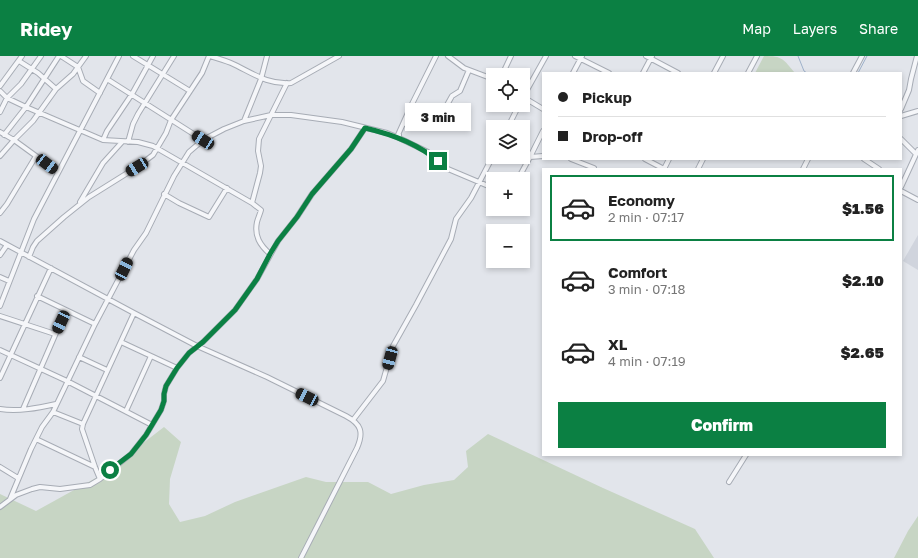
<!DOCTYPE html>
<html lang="en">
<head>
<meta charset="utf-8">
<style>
	:root { --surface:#fff; --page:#f2f2f2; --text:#222; --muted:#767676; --line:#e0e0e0; --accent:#0b8043 }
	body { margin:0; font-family:"Golos Text",sans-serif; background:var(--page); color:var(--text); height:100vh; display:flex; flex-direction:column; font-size:15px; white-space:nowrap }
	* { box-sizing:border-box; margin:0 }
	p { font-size:13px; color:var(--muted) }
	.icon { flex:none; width:22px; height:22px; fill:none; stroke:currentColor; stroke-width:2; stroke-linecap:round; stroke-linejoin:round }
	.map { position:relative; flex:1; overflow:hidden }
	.details { position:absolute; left:542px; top:112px; width:360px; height:288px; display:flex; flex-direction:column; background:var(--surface); border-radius:0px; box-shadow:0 2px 6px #0003 }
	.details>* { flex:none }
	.guide { position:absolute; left:542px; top:16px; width:360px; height:88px; border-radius:0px; box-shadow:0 2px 6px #0003; display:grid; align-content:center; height:88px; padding:0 16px; background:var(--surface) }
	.tools { position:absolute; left:486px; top:12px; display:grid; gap:8px }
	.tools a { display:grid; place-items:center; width:44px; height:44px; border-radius:0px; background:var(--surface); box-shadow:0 2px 6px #0003; font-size:20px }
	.end { position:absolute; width:18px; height:18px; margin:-9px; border:5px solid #0b8043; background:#fff; box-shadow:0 0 0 2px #fff }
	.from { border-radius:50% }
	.bubble { position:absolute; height:28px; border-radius:0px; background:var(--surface); box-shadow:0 2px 6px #0003; font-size:13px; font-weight:800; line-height:28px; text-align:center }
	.car { position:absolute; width:12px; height:24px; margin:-12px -6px; border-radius:5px; box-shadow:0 0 3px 1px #0007; background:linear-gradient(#222 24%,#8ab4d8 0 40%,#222 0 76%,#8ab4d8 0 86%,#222 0) }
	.guide b { display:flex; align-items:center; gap:14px; height:38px; font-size:15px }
	.guide b+b { border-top:1px solid var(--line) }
	.guide i { width:10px; height:10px; background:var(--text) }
	ul { padding:7px 0 0; list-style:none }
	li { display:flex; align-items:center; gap:12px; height:66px; margin:0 8px 6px; padding:0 8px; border:2px solid transparent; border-radius:0px }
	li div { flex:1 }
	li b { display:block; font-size:15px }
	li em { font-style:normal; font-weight:800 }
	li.current { border-color:var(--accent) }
	li>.icon { width:36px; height:36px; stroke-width:1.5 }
	.cta { display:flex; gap:8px; margin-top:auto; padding:8px 16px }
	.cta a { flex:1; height:46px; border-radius:0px; background:var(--accent); color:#fff; font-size:16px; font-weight:800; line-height:46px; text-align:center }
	header { display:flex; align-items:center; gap:24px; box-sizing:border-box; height:56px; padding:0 20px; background:var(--accent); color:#fff }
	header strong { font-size:19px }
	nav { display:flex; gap:22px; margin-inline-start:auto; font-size:14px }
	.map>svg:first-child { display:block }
	.built { fill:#d0d4dd }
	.green { fill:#c7d5c4 }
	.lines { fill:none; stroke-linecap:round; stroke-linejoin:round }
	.stream { stroke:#9eb1ca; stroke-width:1 }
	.minor-casing { stroke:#a7acb5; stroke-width:6 }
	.minor { stroke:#f5f6f9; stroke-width:4 }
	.route { stroke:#0b8043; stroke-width:5 }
</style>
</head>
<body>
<header>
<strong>Ridey</strong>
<nav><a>Map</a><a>Layers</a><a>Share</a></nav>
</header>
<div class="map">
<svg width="918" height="502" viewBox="0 0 918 502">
	<rect width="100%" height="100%" fill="#e2e5eb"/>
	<!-- built -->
	<path class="built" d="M 918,179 L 918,214 L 903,205 Z"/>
	<!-- green -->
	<path class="green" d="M 764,0 C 783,0 783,3 795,17 L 755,17 Z
		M 164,371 L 181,386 L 170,423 L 169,448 L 180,466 L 205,460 L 235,446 L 306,421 L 326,426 L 368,426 L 391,438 L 424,429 L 454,424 L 468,411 L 466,395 L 488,378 L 603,432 L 695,473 L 714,502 L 0,502 L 0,438 L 36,455 L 103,418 Z
		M 918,460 L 918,502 L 894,502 L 908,475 Z"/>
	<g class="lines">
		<!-- stream -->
		<path class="stream" d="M 798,0 L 804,15 L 807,17
			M 858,17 L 867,0"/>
		<!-- minor casing -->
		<g class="minor-casing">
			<path id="minor" d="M 61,0 L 78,11 L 83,25 L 100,37
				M 133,0 L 190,35
				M 210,0 C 217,2 224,4 231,7 C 251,16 267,29 291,27 L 339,0
				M 448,0 L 464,12 L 493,23
				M 575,0 L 609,17
				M 646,0 L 678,17
				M 19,5 L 38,17 L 56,33
				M 573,17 L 582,0
				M 643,17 L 652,0
				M 714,17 L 723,0
				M 748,17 L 757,0
				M 853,17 L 862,0
				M 502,19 L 511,0
				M 107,23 L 203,84
				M 0,30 L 22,0
				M 0,35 L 7,42 L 26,51 L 103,84 L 138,86 L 153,90 L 252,147 L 261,154 C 260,158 258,162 257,166 C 254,180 260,189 270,198
				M 523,41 L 546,0
				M 523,41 L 543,53
				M 901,53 L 909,34 L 911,23 L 917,0
				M 0,56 L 7,42 L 21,28 L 41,0
				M 901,60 L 918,55
				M 244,65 L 261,23 L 267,0
				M 406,68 L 412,56 L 437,67 L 452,40 L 460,35 L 469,14
				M 508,71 L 519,49
				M 0,76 L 14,84 L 58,116
				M 4,79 L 26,51 L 59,0
				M 399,79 L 397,81 L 428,96 L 448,113 L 493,132
				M 901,83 L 916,98
				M 103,84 L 107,75 L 132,38 L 153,0
				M 128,86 L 133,68 L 138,58 L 174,0
				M 0,100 L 14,84 L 33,65 L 56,33 L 73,18 L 86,0
				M 530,101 L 543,75
				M 571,103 L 594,112
				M 645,103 L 664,113
				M 864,103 L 879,113
				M 664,113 L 669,103
				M 698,113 L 703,103
				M 803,113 L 808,103
				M 518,123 L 530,101 L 543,100
				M 901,131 L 918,94
				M 901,135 L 918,144
				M 164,138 L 179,147 L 209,161 L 227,132
				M 80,146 L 103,107 L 122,86
				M 252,147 L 260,117 L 261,110 L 258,95 L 259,83 L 287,27
				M 0,157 L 7,148 L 36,100
				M 0,185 L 134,257 L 197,290 L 267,321 L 346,360 C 361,368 364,376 357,392 L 301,502
				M 0,199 L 7,189
				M 29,201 L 33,191 L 37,185 L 64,161 L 89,141 L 137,111 L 153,99 L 166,77 L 171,64 L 202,17 L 209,0
				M 0,221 L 9,225
				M 37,240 L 95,268
				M 0,250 L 34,163 L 119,0
				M 0,260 L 55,278
				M 121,286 L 177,312
				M 0,294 L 67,325 L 152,369
				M 79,301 L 107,314
				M 0,322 L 51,212
				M 0,353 C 18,356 38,352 56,348
				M 23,353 L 66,254
				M 126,355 L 151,300
				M 53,356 L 83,368
				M 353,364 L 383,325 L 393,290 L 416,249 L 451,183 L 456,163 L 471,142 L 493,100
				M 36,383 L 95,411
				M 0,411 L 18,422
				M 100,423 L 95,411 L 82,373 L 83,368 L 134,257
				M 729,426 L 746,399
				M 10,443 L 31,393 L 42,371 L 53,356 L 95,268 L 134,194 L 146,177 L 174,120 L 189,96 L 203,84 L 224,73 L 244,65 L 271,59 L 291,59 L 342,66 L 387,77 L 397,81 L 411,50 L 436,0
				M 0,451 L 16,439 L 32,433 L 40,431 L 60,433 L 90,429 L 100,423 L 131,398 L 146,379 L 161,354 L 164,345 L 164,338 L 166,330 L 177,312 L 189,297 L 203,286 L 235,254 L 257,223 L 278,185 L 297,161 L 312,138 L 351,93 L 365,72"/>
		</g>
		<!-- minor -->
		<use href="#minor" class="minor"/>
	</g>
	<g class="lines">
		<!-- route -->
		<path class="route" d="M 110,414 L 131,398 L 146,379 L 161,354 L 164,345 L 164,338 L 166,330 L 177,312 L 189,297 L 203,286 L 235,254 L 257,223 L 270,198 L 278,185 L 297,161 L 312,138 L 351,93 L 365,72 C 391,78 417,87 438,105"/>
	</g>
</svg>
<div class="tools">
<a><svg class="icon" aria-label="locate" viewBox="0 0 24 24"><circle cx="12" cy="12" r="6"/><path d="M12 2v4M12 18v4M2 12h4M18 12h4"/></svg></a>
<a><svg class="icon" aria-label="layers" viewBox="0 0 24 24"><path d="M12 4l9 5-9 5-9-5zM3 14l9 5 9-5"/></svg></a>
<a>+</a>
<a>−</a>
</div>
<i class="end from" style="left:110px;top:414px"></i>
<i class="end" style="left:438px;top:105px"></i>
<div class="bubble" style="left:405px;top:47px;width:66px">3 min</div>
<i class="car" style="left:203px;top:84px;rotate:303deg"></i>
<i class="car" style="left:47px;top:108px;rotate:127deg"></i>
<i class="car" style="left:137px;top:111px;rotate:239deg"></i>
<i class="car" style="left:124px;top:213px;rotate:26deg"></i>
<i class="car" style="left:61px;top:266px;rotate:205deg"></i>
<i class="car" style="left:390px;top:302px;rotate:195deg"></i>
<i class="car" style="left:307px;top:341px;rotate:296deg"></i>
<div class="guide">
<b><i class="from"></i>Pickup</b>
<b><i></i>Drop-off</b>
</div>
<section class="details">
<ul>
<li class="current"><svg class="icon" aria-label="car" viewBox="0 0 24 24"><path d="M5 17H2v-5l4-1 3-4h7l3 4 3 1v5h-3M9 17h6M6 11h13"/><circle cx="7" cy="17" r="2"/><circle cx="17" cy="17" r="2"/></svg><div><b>Economy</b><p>2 min · 07:17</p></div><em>$1.56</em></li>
<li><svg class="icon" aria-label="car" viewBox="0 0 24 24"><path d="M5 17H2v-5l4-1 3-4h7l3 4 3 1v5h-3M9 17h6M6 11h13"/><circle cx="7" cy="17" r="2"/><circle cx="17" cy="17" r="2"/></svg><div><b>Comfort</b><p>3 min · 07:18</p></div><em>$2.10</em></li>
<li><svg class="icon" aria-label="car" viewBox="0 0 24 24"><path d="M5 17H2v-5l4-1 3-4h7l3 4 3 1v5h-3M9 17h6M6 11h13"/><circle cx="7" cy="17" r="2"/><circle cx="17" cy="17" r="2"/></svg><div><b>XL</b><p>4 min · 07:19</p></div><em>$2.65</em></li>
</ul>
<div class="cta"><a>Confirm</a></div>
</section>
</div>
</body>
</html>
